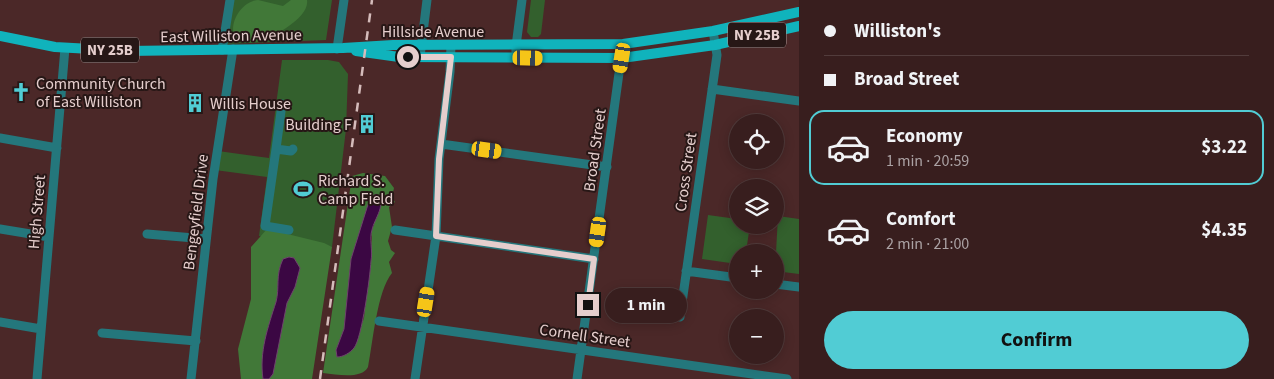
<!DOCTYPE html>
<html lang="en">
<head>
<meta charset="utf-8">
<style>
	:root { --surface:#381e1e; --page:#3f2727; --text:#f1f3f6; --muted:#aba2a4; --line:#523c3c; --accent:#51ccd4 }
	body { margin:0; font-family:"Source Sans 3",sans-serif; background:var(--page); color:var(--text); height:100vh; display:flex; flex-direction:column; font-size:19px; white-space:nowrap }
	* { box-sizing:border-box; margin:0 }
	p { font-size:16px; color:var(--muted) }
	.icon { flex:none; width:28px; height:28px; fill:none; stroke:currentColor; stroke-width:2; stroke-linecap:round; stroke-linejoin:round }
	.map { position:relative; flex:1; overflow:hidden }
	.panel { display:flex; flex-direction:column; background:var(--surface); width:475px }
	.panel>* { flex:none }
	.hud { display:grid; align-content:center; height:110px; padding:0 25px; background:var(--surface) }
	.tools { position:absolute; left:729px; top:114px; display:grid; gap:10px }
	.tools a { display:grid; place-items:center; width:55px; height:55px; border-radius:50%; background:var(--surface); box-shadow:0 2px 12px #0003,0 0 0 1px var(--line); font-size:25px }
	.end { position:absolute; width:22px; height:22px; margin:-11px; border:6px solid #e5cecd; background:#111; box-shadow:0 0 0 2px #111 }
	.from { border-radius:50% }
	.bubble { position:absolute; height:35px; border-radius:18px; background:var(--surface); box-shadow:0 2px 12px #0003,0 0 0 1px var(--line); font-size:16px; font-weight:700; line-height:35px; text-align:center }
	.car { position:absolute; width:15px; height:30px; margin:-15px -8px; border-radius:6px; box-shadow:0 0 4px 1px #0007; background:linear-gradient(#f5c518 24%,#345 0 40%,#f5c518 0 76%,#345 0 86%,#f5c518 0) }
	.hud b { display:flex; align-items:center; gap:18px; height:48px; font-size:19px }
	.hud b+b { border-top:1px solid var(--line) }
	.hud i { width:12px; height:12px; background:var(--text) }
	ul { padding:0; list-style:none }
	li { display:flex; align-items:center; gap:15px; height:75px; margin:0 10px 8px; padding:0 15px; border:2px solid transparent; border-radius:15px }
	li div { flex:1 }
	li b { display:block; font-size:19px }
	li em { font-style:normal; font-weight:700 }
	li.selected { border-color:var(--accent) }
	li>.icon { width:45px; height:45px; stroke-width:1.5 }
	.action { display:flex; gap:10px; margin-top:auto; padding:10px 25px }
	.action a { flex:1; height:58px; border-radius:30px; background:var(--accent); color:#111; font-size:20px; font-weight:700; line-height:58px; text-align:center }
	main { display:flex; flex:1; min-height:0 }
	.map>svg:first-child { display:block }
	.green { fill:#33602d }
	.forest { fill:#417838; fill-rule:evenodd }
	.water { fill:#3b0743; stroke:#6e436c }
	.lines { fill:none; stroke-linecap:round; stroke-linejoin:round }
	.minor { stroke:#24777c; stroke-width:9 }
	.major { stroke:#10b3bc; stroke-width:10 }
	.rail { stroke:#d5bcbb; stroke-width:2.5; stroke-dasharray:9 9; stroke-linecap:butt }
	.route { stroke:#e5cecd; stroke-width:6 }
	.labels { text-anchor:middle; stroke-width:4; stroke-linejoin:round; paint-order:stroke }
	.shield { fill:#271716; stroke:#ac9796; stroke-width:1 }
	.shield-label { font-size:15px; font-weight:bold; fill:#e5cecd }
	.street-label { font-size:16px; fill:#e5cecd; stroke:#271716 }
	.poi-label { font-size:16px; fill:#e5cecd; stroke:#271716; text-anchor:start }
</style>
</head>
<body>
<main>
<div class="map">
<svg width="799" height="379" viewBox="0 0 799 379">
	<rect width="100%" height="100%" fill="#4b2828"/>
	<!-- green -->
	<path class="green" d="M 231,0 L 332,0 L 326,40 L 225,44 Z
		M 531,0 L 545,0 L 541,34 L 538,37 L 531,37 L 527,32 Z
		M 282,60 L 328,60 L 339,62 L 348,74 L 346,129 L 332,247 L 259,236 L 267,177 L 215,170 L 218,151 L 269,158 Z
		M 708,215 L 737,219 L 738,225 L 750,225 L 746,252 L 738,252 L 737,264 L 702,259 Z
		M 778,216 L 799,219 L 799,274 L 775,271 Z"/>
	<!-- forest -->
	<path class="forest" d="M 258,0 L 283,6 L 291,0 L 307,0 C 310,18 271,39 255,42 C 248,43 241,41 235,39 C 228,23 241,2 258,0 Z
		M 363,173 L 385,176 L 394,188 L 392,197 L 395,202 L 389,207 L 392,227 L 388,241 L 391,250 L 395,253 L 389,262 L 392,273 C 377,291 373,342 368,367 C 362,379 339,375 323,373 L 352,176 ZM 364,222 L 374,225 L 371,231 L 372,238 L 364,318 L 353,349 L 343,356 L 336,350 L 344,329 L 351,259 Z
		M 267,229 L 324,243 L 332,247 L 312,379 L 241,379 L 238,349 L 251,299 L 251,247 Z"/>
	<!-- water -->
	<path class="water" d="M 376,194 C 388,203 374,219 372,230 C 369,238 373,251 371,261 C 370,277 362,338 354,348 C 350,353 343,357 337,357 L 336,350 L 344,329 L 351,259 L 370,198 Z
		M 289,257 L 294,258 L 300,268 L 295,287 L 287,303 L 273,374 L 269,379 L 263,379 C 259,352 268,327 276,302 C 280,287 275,276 283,259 Z"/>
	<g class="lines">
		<!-- minor -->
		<path class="minor" d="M 337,49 L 344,0
			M 222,50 L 230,0
			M 420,57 L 427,0
			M 516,58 L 516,46 L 522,0
			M 712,89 L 799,101
			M 0,138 L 57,148
			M 441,144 L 607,167
			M 276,149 L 282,104
			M 0,229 L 49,237
			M 289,230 L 265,226 L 276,149 L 291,151 L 293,149
			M 395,230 L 594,259
			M 147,234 L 206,239
			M 686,271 L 738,278
			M 775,284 L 799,287
			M 680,317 L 717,55 L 713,31
			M 379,321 L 787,379
			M 0,322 L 41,329
			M 102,333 L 196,341
			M 37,379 L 65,48
			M 191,379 L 213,179 L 233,49
			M 415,379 L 436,236 L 439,159 L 450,72 L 451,45
			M 577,379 L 623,44"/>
		<!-- major -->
		<path class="major" d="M 0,36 L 55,47 L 127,51 L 343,48 L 393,45 L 623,44 L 713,31 L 799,12
			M 356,51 L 399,57 L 622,58 L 715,45 L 799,26"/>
		<!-- rail -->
		<path class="rail" d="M 320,379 L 372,0"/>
	</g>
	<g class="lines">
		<!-- route -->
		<path class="route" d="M 408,57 L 451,57 L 439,159 L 436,236 L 594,259 L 588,305"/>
	</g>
	<!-- icons -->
	<defs>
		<g id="church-bare" transform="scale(1.5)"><path d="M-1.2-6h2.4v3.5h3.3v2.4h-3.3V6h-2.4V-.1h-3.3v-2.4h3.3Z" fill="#51ccd4" stroke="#271716" stroke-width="2.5" paint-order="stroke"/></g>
		<g id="building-bare" transform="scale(1.5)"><path d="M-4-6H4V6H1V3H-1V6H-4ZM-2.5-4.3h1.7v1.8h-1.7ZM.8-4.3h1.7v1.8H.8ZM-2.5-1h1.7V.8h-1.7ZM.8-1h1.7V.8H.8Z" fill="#51ccd4" stroke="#271716" stroke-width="2.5" paint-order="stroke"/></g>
		<g id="stadium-bare" transform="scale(1.5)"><path d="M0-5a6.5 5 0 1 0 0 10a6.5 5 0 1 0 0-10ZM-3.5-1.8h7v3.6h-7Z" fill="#51ccd4" stroke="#271716" stroke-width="2.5" paint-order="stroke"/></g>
	</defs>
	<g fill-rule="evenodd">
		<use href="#church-bare" x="21" y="92"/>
		<use href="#building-bare" x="195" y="103"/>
		<use href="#building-bare" x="367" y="124"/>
		<use href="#stadium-bare" x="303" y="189"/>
	</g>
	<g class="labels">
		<!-- shield labels -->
		<g class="shield">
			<rect x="728" y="22.5" width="58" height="25" rx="4"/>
			<rect x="81" y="37.5" width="58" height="25" rx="4"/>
		</g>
		<g class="shield-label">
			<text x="757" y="40">NY 25B</text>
			<text x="110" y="55">NY 25B</text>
		</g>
		<!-- street labels -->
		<g class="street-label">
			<text x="433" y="37">Hillside Avenue</text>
			<text transform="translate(231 35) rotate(-1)" y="6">East Williston Avenue</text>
			<text transform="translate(594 150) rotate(-82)" y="6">Broad Street</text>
			<text transform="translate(685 172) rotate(-82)" y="6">Cross Street</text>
			<text transform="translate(36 212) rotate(-85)" y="6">High Street</text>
			<text transform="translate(195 212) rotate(-83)" y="6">Bengeyfield Drive</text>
			<text transform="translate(585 335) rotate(8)" y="6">Cornell Street</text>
		</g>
		<!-- poi labels -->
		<g class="poi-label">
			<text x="36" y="89">Community Church<tspan x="36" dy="18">of East Williston</tspan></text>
			<text x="210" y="109">Willis House</text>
			<text x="352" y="130" text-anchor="end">Building F</text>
			<text x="318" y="186">Richard S.<tspan x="318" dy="18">Camp Field</tspan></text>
		</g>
	</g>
</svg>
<div class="tools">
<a><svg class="icon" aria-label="locate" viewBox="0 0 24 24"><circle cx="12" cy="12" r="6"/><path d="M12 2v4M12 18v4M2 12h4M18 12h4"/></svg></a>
<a><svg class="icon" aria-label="layers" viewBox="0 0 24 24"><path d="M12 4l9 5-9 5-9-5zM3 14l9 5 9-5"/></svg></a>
<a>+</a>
<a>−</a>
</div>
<i class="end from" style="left:408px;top:57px"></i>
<i class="end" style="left:588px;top:305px"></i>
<div class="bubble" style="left:605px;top:288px;width:82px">1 min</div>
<i class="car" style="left:528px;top:58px;rotate:91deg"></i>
<i class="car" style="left:622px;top:58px;rotate:189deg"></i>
<i class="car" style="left:487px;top:150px;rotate:98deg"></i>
<i class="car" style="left:598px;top:232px;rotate:188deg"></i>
<i class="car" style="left:426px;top:302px;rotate:9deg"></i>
</div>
<section class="panel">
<div class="hud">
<b><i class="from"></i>Williston's</b>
<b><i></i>Broad Street</b>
</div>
<ul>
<li class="selected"><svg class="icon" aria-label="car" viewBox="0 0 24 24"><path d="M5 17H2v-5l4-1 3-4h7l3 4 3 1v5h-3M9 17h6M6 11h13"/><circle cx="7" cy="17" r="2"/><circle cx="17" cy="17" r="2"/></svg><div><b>Economy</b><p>1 min · 20:59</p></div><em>$3.22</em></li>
<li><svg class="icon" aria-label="car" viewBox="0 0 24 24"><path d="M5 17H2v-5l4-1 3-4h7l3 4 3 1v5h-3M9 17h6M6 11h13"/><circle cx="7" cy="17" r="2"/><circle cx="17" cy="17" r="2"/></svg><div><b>Comfort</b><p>2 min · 21:00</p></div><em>$4.35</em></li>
</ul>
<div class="action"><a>Confirm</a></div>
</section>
</main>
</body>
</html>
